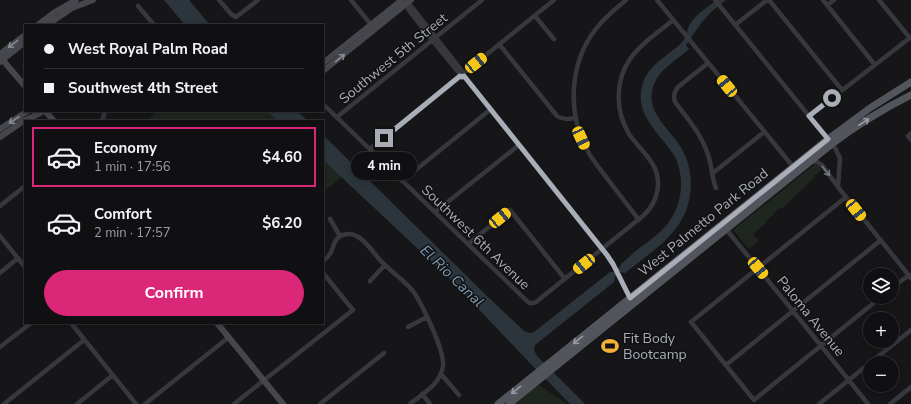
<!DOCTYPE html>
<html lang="en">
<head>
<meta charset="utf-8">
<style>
	:root { --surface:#101012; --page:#19191b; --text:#f1f3f6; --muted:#9c9d9f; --line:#303032; --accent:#db2777 }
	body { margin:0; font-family:"Nunito Sans",sans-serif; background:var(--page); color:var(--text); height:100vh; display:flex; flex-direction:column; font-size:15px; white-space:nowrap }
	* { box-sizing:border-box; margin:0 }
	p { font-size:13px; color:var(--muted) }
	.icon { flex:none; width:22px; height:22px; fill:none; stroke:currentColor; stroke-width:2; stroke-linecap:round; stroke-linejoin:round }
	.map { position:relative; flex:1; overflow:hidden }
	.details { position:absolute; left:24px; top:120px; width:300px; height:204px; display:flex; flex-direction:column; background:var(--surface); border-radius:0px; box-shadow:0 2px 6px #0003,0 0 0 1px var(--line) }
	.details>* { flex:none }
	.top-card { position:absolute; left:24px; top:24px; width:300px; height:88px; border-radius:0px; box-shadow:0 2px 6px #0003,0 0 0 1px var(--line); display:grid; align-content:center; height:88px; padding:0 20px; background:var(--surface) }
	.buttons { position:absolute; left:863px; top:268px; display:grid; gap:8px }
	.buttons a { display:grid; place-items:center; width:36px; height:36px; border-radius:50%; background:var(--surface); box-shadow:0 2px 6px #0003,0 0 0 1px var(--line); font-size:20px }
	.end { position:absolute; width:18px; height:18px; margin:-9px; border:5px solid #a8adb8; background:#111; box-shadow:0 0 0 2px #111 }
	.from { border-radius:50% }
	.bubble { position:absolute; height:28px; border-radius:14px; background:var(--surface); box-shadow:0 2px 6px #0003,0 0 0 1px var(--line); font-size:13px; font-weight:700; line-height:28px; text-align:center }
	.car { position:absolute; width:12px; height:24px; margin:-12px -6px; border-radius:5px; box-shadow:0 0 3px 1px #0007; background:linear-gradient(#f5c518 24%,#345 0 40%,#f5c518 0 76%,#345 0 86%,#f5c518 0) }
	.top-card b { display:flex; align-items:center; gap:14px; height:38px; font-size:15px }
	.top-card b+b { border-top:1px solid var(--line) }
	.top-card i { width:10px; height:10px; background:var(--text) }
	ul { padding:7px 0 0; list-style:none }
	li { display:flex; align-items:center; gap:12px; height:60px; margin:0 8px 6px; padding:0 12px; border:2px solid transparent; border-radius:0px }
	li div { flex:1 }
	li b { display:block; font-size:15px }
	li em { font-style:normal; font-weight:700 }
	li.current { border-color:var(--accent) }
	li>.icon { width:36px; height:36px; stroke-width:1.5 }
	.button { display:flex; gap:8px; margin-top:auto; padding:8px 20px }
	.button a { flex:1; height:46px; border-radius:24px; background:var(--accent); color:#fff; font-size:16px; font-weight:700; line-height:46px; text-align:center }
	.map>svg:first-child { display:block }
	.green { fill:#1e261f }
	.water { fill:#2c353c }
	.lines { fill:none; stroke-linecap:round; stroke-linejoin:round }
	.street { stroke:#37383d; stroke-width:4.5 }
	.secondary { stroke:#45474d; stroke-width:6 }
	.primary { stroke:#53555c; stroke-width:7 }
	.oneway { stroke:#858993 }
	.oneway2 { stroke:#979ba6 }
	.oneway3 { stroke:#757881 }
	.route { stroke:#a8adb8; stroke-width:5 }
	.labels { text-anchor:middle; stroke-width:3; stroke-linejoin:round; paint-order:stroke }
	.street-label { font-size:14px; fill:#a8adb8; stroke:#111113 }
	.poi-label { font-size:14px; fill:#a8adb8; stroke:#111113; text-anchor:start }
	.water-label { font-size:15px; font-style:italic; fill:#7f9bb3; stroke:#111113 }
</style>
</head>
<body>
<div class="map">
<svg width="911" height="404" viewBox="0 0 911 404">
	<rect width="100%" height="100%" fill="#161618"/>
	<!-- green -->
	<path class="green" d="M 158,111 L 266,111 L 278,121 L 146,121 Z
		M 323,160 L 342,177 L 323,192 Z
		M 815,164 L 822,167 L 821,170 L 814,176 L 815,177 L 784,207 L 778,209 L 773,215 L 765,222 L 766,223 L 753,234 L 759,241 L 749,249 L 733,230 Z
		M 537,384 L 568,404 L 513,404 Z"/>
	<!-- water -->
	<path class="water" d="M 164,0 L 189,0 L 210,25 L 185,25 Z
		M 717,0 L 726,0 L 711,12 L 702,22 L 686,45 L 689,49 C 679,58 662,68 656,80 C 641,109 667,125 680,146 C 695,169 694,202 679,224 C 667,243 642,259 625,273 L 621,272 L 615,277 L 614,282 L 535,345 L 534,350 L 537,356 L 585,404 L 570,404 L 525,358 L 448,277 L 323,160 L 323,135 L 485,294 L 524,331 L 529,333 L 534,332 L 610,272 L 613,272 L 620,267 L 621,264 C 630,256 639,248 649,241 C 654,237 659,233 663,229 C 681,210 686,183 676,159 C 672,151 666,144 660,137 C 650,124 639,111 641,93 C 643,72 656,63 672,51 C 675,48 680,45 683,41 C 687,36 687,29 690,24 C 696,14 708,7 717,0 Z
		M 266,111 L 297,111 L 308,121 L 278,121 Z"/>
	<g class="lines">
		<!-- street -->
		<path class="street" d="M 219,0 L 232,15 L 236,17 L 258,0
			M 351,0 L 373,27
			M 626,0 C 615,9 604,18 595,30 C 570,63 567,111 586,148 C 592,160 601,170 609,181 C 619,194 629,207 639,220
			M 657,0 L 795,169
			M 715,0 L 835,148 L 840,158 L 838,187 L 911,278
			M 769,0 L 842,90
			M 823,0 L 875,65
			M 879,0 L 910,38
			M 405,2 L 407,5 L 411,6 L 462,71
			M 407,5 L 408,9 L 432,40 L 460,74
			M 827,5 L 834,0
			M 138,6 L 154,25
			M 535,16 L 554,39
			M 735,25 L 767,0
			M 499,44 L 557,116 C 563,120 569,119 575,118
			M 708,63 L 678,87 C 674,92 673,96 675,102 C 688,119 703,136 709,158 C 712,168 712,179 716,188
			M 465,72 L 554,0
			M 464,76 L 607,255 L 613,264 L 630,298
			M 323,104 L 529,303 L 533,303 L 536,302 L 644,215 C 658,202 663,180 652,163 C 645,152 636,144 629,134 C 615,111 615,81 630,59 C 641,43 659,32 673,20
			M 809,116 L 911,37
			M 337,117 L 482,0
			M 102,121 L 105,111
			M 911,133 L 908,136 L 911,140
			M 370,149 L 461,76
			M 811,161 L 817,162 L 822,165 L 838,187
			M 713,173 L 764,132
			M 402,181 L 491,109
			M 846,197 L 691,322 L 754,400 L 881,297
			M 0,206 L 25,186
			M 435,212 L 519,145
			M 330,219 L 340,236
			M 725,228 L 793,311 L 868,404
			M 0,236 L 25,267
			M 468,244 L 510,210 L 565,279
			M 323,261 C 326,259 329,256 331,252 C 335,243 335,235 348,234 C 361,233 372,251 380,260 C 390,271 403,279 413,291 C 422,304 445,351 443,366 C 441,384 422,394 410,404
			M 0,273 L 18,258
			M 370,281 L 385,265
			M 892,288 L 909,275
			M 71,323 L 136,404
			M 408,327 L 427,317
			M 0,347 L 31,323
			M 726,365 L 881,240
			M 441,374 L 459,395
			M 422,394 L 430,404
			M 4,404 L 84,340
			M 77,404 L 113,375
			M 145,404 L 229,337
			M 234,404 L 353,310 L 323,273
			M 320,404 L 384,353
			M 819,404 L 911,330
			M 890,404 L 911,387"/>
		<!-- secondary -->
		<path class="secondary" d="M 38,25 L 55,12 L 76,0
			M 47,25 L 72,8 L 93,0
			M 0,54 L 25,35
			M 0,57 L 25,86
			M 0,62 L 25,42
			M 323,63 L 402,0
			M 323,71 L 411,0
			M 45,111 L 54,121
			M 0,129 L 12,121 L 28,111
			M 0,137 L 22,122 L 44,111
			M 217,323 L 283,404"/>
		<!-- primary -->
		<path class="primary" d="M 498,404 L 828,139 L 870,108 L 911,82
			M 509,404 L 832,144 C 857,125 883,109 911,95"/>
	</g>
	<!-- one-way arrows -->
	<defs><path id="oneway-shaft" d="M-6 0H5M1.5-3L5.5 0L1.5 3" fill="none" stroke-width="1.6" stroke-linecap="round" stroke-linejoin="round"/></defs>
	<g class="oneway">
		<use href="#oneway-shaft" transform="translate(13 44) rotate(143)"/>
		<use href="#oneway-shaft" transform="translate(340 58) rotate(-39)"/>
		<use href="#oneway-shaft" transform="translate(14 120) rotate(147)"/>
	</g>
	<g class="oneway2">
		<use href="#oneway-shaft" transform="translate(864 122) rotate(-33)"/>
		<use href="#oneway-shaft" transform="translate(578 340) rotate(141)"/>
		<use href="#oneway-shaft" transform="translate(516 390) rotate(141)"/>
	</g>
	<use class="oneway3" href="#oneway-shaft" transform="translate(826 171) rotate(52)"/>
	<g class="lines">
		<!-- route -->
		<path class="route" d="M 384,138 L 460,76 L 462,77 L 464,76 L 607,255 L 613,264 L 630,298 L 828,139 L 809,116 L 832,98"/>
	</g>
	<!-- icons -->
	<defs>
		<g id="stadium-bare" transform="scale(1.38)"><path d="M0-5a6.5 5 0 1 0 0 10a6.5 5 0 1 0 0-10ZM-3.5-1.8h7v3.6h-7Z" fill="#f2b134" stroke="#111113" stroke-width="2.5" paint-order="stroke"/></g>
	</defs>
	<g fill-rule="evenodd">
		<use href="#stadium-bare" x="610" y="346"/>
	</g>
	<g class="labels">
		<!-- street labels -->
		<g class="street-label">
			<text transform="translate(393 58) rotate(-39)" y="5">Southwest 5th Street</text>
			<text transform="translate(703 222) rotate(-39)" y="5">West Palmetto Park Road</text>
			<text transform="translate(476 237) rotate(44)" y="5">Southwest 6th Avenue</text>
			<text transform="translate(811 316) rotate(51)" y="5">Paloma Avenue</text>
		</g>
		<!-- poi labels -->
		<g class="poi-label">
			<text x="623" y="343">Fit Body<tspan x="623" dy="16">Bootcamp</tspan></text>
		</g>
		<!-- water labels -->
		<g class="water-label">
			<text transform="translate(452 276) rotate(44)" y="5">El Rio Canal</text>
		</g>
	</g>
</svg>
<div class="buttons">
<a><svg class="icon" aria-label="layers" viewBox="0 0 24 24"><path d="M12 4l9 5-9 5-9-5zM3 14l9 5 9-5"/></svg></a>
<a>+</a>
<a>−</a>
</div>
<i class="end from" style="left:832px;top:98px"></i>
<i class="end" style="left:384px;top:138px"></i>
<div class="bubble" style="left:351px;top:152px;width:66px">4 min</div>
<i class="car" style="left:476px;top:63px;rotate:51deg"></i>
<i class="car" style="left:727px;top:86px;rotate:321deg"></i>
<i class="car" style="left:581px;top:138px;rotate:155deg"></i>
<i class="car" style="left:856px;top:210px;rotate:141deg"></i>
<i class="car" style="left:500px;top:218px;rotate:51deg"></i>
<i class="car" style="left:584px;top:264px;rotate:231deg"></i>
<i class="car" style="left:758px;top:268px;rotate:140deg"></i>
<div class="top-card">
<b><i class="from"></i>West Royal Palm Road</b>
<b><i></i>Southwest 4th Street</b>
</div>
<section class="details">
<ul>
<li class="current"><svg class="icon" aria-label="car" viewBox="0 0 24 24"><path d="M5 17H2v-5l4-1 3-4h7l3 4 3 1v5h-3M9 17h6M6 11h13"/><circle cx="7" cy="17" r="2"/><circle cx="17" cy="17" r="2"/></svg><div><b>Economy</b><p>1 min · 17:56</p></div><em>$4.60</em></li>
<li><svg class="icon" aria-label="car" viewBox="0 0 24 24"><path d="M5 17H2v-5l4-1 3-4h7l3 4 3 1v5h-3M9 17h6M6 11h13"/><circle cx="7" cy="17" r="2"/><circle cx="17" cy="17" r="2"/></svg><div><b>Comfort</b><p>2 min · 17:57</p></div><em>$6.20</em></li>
</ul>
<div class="button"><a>Confirm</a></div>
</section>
</div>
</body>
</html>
